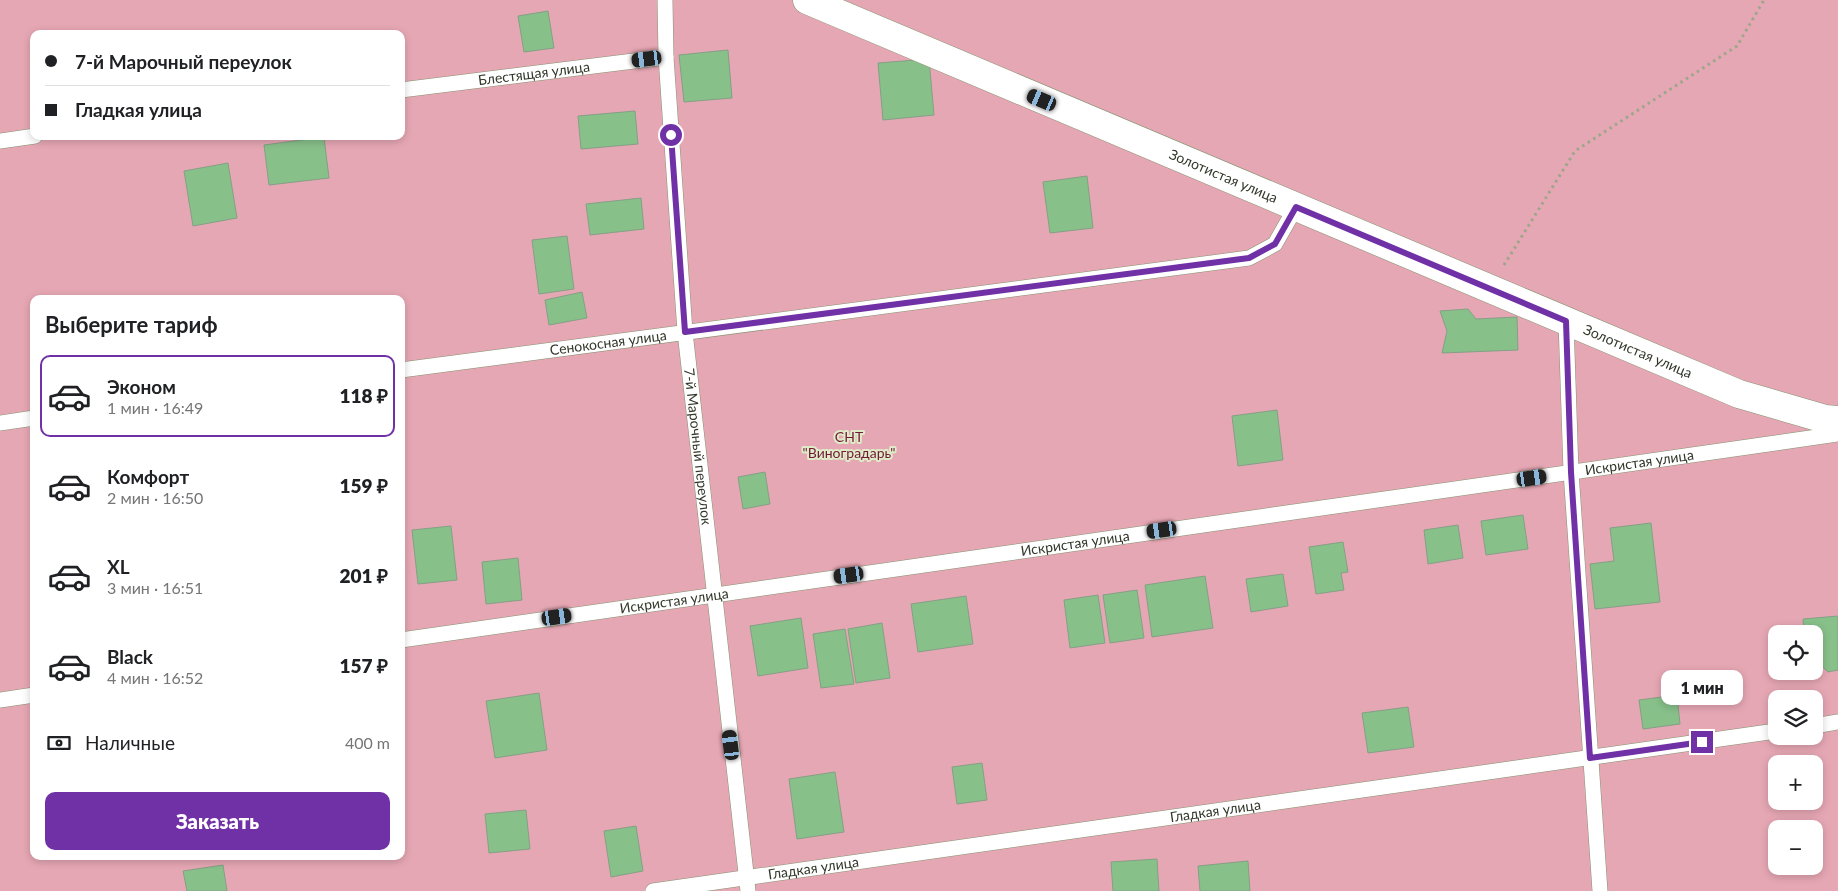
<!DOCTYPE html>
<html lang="ru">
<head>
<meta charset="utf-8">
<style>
	:root { --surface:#fff; --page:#f2f2f2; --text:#202124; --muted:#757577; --line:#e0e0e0; --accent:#7131a6 }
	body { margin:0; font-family:Lato,sans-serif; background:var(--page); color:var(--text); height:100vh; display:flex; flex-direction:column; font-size:19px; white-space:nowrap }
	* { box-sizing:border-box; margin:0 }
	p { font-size:16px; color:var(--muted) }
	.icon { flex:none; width:28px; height:28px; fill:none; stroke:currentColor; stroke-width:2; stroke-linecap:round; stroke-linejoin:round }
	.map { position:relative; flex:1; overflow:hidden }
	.side { position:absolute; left:30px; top:295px; width:375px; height:565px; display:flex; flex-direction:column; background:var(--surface); border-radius:10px; box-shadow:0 2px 8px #0003 }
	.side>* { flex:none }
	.hud { position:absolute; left:30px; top:30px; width:375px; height:110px; border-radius:10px; box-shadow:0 2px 8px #0003; display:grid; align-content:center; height:110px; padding:0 15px; background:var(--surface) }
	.tools { position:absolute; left:1768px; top:625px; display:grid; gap:10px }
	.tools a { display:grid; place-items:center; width:55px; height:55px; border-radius:10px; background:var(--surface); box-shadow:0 2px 8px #0003; font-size:25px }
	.end { position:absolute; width:22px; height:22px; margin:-11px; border:6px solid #7131a6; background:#fff; box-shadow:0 0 0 2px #fff }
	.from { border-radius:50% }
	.bubble { position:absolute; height:35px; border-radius:10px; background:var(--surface); box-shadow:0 2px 8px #0003; font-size:16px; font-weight:800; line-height:35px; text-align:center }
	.car { position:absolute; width:15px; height:30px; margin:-15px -8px; border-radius:6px; box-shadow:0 0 4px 1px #0007; background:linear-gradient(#222 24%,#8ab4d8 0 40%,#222 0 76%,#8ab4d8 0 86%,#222 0) }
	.hud b { display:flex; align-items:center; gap:18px; height:48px; font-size:19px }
	.hud b+b { border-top:1px solid var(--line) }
	.hud i { width:12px; height:12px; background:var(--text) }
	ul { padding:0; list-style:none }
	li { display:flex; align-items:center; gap:15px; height:82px; margin:0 10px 8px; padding:0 5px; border:2px solid transparent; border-radius:10px }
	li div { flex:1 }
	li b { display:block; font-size:19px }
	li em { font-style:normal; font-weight:800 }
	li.on { border-color:var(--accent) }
	li>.icon { width:45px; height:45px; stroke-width:1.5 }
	h2 { padding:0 15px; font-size:22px; line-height:60px }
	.pay { display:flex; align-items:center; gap:12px; height:55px; padding:0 15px; font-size:19px }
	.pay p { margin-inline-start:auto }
	.primary-button { display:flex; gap:10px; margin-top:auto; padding:10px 15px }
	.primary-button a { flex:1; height:58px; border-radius:10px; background:var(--accent); color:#fff; font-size:20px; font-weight:800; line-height:58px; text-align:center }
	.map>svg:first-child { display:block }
	.green { fill:#e6a7b4; fill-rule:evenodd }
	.building { fill:#88c08a; stroke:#84a085 }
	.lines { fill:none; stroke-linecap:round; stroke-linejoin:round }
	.lane-casing { stroke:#859270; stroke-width:16 }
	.street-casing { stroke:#859270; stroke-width:29 }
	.path { stroke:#9ba68a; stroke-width:3; stroke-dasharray:2.5 4; stroke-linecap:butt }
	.lane { stroke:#fff; stroke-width:15 }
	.street { stroke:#fff; stroke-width:28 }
	.route { stroke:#7131a6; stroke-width:6 }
	.labels { text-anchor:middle; stroke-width:4; stroke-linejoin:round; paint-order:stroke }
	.street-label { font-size:14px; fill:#313729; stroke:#deecc8 }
	.park-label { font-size:14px; fill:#741838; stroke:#deecc8 }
</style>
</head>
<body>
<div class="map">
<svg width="1838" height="891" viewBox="0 0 1838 891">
	<rect width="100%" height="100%" fill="#deecc8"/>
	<!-- green -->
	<path class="green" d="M 0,0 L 1838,0 L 1838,891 L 0,891 ZM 34,34 L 401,34 L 401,136 L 34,136 ZM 34,299 L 401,299 L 401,856 L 34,856 ZM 1776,634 L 1814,634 L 1814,671 L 1776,671 ZM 1776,699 L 1814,699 L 1814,736 L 1776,736 ZM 1776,764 L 1814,764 L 1814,801 L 1776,801 ZM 1776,829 L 1814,829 L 1814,866 L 1776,866 Z"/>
	<!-- building -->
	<path class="building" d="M 548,11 L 554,48 L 524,52 L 518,16 Z
		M 728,50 L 732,98 L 684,102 L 679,55 Z
		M 929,59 L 934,115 L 883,120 L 878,63 Z
		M 635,111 L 638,144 L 581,149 L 578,116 Z
		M 324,137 L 329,178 L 269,185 L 264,145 Z
		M 228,163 L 237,218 L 193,226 L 184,171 Z
		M 1087,176 L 1093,228 L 1050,233 L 1043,182 Z
		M 641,198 L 644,229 L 590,235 L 586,204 Z
		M 567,236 L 574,289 L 539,294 L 532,240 Z
		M 582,292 L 587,318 L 549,325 L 545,300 Z
		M 1468,309 L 1476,319 L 1517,317 L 1518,350 L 1442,353 L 1447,331 L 1440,311 Z
		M 1277,410 L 1283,460 L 1238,466 L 1232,416 Z
		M 765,472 L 770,504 L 743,509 L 738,477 Z
		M 1523,515 L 1528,549 L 1486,555 L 1481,521 Z
		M 1651,523 L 1660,602 L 1595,609 L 1590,564 L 1614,561 L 1610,528 Z
		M 1458,525 L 1463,558 L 1428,564 L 1424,530 Z
		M 451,526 L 457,580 L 418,584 L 412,530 Z
		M 1343,542 L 1348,572 L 1341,573 L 1344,590 L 1316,594 L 1309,547 Z
		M 518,558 L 522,600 L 486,604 L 482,562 Z
		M 1283,574 L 1288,606 L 1251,612 L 1246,579 Z
		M 1205,576 L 1213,628 L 1152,637 L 1145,585 Z
		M 1137,590 L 1144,638 L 1110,643 L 1103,595 Z
		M 1098,595 L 1105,643 L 1070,648 L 1064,600 Z
		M 966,596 L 973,644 L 918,652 L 911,604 Z
		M 1838,616 L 1838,670 L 1828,672 L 1823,667 L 1814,668 L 1814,634 L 1804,634 L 1803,619 Z
		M 801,618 L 808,668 L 758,676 L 750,626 Z
		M 882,623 L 890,678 L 856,683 L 848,629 Z
		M 845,629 L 854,684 L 821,688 L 813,634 Z
		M 539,693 L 547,750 L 495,758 L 486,701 Z
		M 1677,695 L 1680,724 L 1643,729 L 1639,700 Z
		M 1408,707 L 1414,747 L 1368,753 L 1362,713 Z
		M 982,763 L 987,800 L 957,804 L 952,767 Z
		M 835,772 L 844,832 L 797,839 L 789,779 Z
		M 526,810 L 530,849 L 489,853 L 485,814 Z
		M 636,826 L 643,871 L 611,877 L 604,831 Z
		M 1157,859 L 1159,891 L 1113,891 L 1111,862 Z
		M 1248,861 L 1250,891 L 1200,891 L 1198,866 Z
		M 223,865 L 227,891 L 187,891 L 183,871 Z"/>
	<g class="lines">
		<!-- lane casing -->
		<g class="lane-casing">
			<g id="lane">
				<path id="s1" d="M 665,0 L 666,57 L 685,332 L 748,891"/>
				<path id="s2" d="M 401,90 L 666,57"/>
				<path d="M 0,141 L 35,136"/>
				<path d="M 1566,321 L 1571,472 L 1600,891"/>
				<path id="s3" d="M 401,370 L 1249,258 L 1275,244 L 1296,207"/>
				<path d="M 0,423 L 34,418"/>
				<path id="s4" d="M 401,640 L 1838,434"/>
				<path d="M 0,700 L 34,695"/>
				<path d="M 1814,726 L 1838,722"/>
				<path id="s5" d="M 653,891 L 1776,731"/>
			</g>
		</g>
		<!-- street casing -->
		<g class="street-casing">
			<g id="street">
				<path id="s6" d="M 807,0 L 1739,394 L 1825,419 L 1838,420"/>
			</g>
		</g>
		<!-- path -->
		<path class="path" d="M 1504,265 L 1575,151 L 1737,46 L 1764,0"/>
		<!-- lane -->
		<use href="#lane" class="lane"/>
		<!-- street -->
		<use href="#street" class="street"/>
	</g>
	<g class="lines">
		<!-- route -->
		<path class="route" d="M 671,135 L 685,332 L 1249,258 L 1275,244 L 1296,207 L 1566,321 L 1571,472 L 1590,758 L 1702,742"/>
	</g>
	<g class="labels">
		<!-- street labels -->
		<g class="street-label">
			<text dy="5" stroke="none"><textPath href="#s2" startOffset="134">Блестящая улица</textPath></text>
			<text dy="5" stroke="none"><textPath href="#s6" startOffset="452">Золотистая улица</textPath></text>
			<text dy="5" stroke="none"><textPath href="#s3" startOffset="209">Сенокосная улица</textPath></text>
			<text dy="5" stroke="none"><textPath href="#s6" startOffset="902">Золотистая улица</textPath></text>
			<text dy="5" stroke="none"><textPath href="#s1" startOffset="448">7-й Марочный переулок</textPath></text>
			<text dy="5" stroke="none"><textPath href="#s4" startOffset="1251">Искристая улица</textPath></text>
			<text dy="5" stroke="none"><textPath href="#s4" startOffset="681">Искристая улица</textPath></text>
			<text dy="5" stroke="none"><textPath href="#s4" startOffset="276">Искристая улица</textPath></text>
			<text dy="5" stroke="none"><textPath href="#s5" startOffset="568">Гладкая улица</textPath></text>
			<text dy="5" stroke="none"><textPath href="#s5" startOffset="162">Гладкая улица</textPath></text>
		</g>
		<!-- park labels -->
		<g class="park-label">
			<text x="849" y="442">СНТ<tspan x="849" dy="16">"Виноградарь"</tspan></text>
		</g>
	</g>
</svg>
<div class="tools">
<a><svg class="icon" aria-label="locate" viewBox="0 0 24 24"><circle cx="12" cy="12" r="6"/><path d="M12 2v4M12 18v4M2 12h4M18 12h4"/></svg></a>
<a><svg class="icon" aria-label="layers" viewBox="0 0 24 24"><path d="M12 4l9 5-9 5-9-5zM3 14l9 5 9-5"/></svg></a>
<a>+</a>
<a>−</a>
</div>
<i class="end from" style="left:671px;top:135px"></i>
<i class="end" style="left:1702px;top:742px"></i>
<div class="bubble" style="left:1661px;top:670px;width:82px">1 мин</div>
<i class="car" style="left:647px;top:59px;rotate:263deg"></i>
<i class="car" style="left:1042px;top:100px;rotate:293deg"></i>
<i class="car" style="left:1532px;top:478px;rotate:82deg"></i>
<i class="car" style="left:1162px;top:530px;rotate:262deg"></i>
<i class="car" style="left:849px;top:575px;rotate:262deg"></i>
<i class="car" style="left:557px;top:617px;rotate:82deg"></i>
<i class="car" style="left:731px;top:745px;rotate:353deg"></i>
<div class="hud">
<b><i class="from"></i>7-й Марочный переулок</b>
<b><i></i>Гладкая улица</b>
</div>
<section class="side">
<h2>Выберите тариф</h2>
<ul>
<li class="on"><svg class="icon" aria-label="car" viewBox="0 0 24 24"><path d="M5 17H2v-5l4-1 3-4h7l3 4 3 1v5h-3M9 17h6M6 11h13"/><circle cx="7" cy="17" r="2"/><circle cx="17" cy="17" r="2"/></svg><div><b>Эконом</b><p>1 мин · 16:49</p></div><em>118 ₽</em></li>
<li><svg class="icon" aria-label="car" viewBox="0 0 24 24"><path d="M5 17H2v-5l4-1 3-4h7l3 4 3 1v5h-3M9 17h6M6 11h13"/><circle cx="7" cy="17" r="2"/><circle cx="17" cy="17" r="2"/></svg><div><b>Комфорт</b><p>2 мин · 16:50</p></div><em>159 ₽</em></li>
<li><svg class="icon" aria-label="car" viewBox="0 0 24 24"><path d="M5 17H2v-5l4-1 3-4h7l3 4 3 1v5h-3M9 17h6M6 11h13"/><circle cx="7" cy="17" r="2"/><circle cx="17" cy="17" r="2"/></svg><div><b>XL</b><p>3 мин · 16:51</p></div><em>201 ₽</em></li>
<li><svg class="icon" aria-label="car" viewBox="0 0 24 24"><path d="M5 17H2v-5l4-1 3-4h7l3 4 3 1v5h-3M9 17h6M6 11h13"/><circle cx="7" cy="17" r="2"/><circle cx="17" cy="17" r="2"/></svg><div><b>Black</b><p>4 мин · 16:52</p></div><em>157 ₽</em></li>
</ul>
<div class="pay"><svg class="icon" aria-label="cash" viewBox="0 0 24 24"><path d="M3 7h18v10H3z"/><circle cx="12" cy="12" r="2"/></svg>Наличные<p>400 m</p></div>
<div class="primary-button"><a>Заказать</a></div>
</section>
</div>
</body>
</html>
